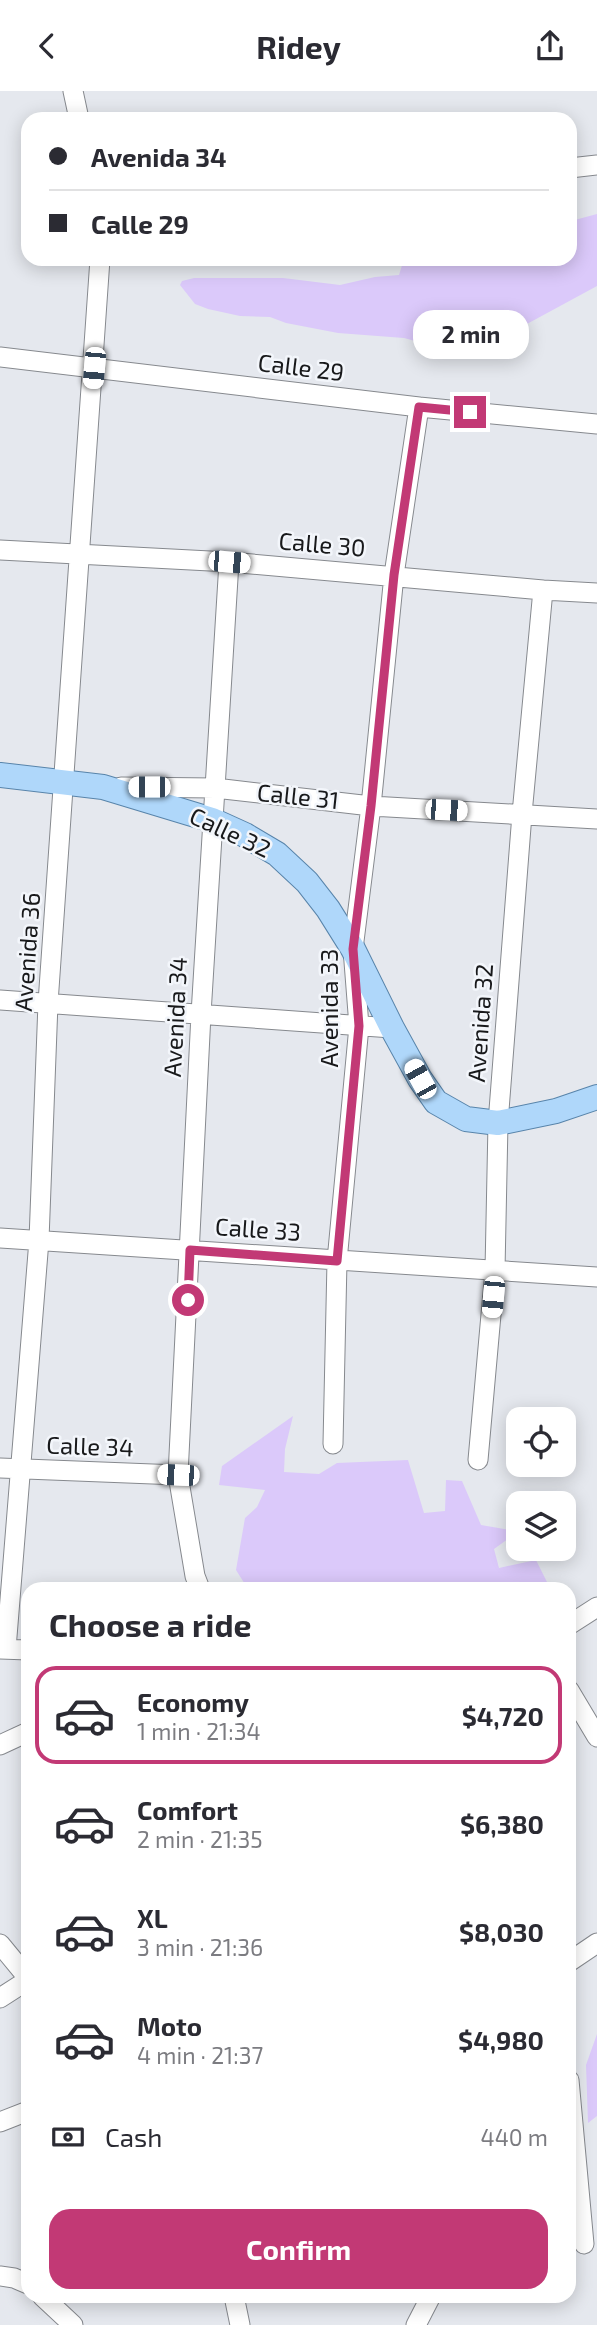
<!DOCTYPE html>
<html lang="en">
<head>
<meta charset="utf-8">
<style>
	:root { --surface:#fff; --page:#f7f7f7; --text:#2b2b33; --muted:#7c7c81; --line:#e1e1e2; --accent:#c23975 }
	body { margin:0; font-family:"Exo 2",sans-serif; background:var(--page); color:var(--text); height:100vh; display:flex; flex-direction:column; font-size:26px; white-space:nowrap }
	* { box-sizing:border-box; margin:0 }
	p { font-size:23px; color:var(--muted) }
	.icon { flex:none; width:38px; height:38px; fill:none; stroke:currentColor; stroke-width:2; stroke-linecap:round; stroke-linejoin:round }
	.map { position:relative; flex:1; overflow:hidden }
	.side { position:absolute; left:21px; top:1491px; width:555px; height:721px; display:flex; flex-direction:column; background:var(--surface); border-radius:21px; box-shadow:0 4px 18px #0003 }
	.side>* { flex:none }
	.banner { position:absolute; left:21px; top:21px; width:556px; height:154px; border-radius:21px; box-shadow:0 4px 18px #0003; display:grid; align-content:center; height:154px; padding:0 28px; background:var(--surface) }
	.buttons { position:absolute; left:506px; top:1316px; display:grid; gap:14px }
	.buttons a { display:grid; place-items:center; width:70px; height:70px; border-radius:14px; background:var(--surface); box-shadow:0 4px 18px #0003; font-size:35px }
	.end { position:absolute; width:32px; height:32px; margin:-16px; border:9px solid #c23975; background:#fff; box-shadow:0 0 0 4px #fff }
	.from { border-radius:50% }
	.bubble { position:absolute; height:49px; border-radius:21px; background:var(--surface); box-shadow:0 4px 18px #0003; font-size:23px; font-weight:700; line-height:49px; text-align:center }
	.car { position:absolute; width:21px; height:42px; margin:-21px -10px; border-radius:9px; box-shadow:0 0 5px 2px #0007; background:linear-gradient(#fff 24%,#345 0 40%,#fff 0 76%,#345 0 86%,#fff 0) }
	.banner b { display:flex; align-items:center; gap:24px; height:66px; font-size:26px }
	.banner b+b { border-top:2px solid var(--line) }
	.banner i { width:18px; height:18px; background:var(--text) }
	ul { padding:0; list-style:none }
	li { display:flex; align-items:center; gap:21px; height:98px; margin:0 14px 10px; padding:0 14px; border:4px solid transparent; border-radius:21px }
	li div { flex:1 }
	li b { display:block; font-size:26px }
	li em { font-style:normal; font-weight:700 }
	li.active { border-color:var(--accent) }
	li>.icon { width:63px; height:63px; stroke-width:1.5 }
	h2 { padding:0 28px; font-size:32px; line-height:84px }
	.pay { display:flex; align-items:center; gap:18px; height:77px; padding:0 28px; font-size:26px }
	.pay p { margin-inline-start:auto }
	.button { display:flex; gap:14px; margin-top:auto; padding:14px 28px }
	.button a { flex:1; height:80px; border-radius:21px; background:var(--accent); color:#fff; font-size:28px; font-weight:700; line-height:80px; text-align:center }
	header { display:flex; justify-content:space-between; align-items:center; height:91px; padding:0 28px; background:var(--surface); font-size:32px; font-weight:700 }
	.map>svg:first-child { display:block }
	.green { fill:#dbc9fa }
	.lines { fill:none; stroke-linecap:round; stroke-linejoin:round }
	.minor-casing { stroke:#86898e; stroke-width:21 }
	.major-casing { stroke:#5884aa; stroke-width:26 }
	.minor { stroke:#fff; stroke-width:19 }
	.major { stroke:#afd7fa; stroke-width:24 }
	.route { stroke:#c23975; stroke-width:9 }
	.labels { text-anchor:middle; stroke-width:5; stroke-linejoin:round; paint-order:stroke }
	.street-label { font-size:24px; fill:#18191b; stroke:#f3f6fb }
</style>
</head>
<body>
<header><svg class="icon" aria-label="back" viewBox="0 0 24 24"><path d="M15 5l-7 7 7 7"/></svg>Ridey<svg class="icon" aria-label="share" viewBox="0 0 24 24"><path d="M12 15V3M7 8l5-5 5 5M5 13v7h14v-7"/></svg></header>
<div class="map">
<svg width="597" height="2234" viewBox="0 0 597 2234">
	<rect width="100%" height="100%" fill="#e5e8ee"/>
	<!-- green -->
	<path class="green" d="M 597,123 L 597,195 L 505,245 L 456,253 L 426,253 L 404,247 L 338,242 L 286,232 L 270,226 L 240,225 L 208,218 L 195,213 L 180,194 L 182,190 L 194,187 L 283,187 L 340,194 L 375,186 L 399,184 L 404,168 L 570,168 L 571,130 Z
		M 293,1325 L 285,1358 L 284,1381 L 319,1383 L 337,1372 L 408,1369 L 424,1422 L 445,1420 L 446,1389 L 462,1390 L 481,1434 L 510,1439 L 515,1443 L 494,1458 L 499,1477 L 536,1469 L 547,1491 L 534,1498 L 248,1498 L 236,1479 L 245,1427 L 257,1416 L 265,1399 L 219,1394 L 222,1375 Z
		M 597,1943 L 597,2025 L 588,2032 L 586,1974 Z"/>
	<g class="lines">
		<!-- minor casing -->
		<g class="minor-casing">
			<path id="minor" d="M 73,0 L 79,28
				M 570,77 L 597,74
				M 0,266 L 419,316 L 597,333
				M 0,459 L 229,471 L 543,499 L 597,502
				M 121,696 L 215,697 L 371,715 L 597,728
				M 0,909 L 392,937
				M 0,1147 L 597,1186
				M 333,1353 L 337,1170 L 359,935 L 353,858 L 371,715 L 394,484 L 419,316
				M 478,1369 L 495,1179 L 498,1032 L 522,723 L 543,499
				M 0,1377 L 178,1384
				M 200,1498 L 195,1485 L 178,1384 L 201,923 L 229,471
				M 569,1534 L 597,1516
				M 0,1558 L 28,1559
				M 6,1558 L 39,1149 L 48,912 L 100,168
				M 569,1599 L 597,1646
				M 0,1654 L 28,1641
				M 0,1853 L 28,1887
				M 569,1871 L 597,1852
				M 0,1907 L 28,1889
				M 569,1989 L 584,2153
				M 0,2031 L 28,2020
				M 0,2185 L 14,2187 L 28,2193
				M 42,2205 L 73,2234
				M 234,2205 L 240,2234
				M 416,2234 L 431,2205"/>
		</g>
		<!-- major casing -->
		<g class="major-casing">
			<path id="major" d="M 0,684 L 103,696 L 212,729 L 245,744 L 277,763 L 307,791 L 328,818 L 353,858 L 392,937 L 420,988 L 436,1011 L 466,1028 L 498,1032 L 556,1020 L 597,1006"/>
		</g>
		<!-- minor -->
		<use href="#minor" class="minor"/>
		<!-- major -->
		<use href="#major" class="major"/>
	</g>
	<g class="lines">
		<!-- route -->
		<path class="route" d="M 188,1209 L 190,1159 L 337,1170 L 359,935 L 353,858 L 371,715 L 394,484 L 419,316 L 470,321"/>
	</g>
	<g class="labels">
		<!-- street labels -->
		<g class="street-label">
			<text transform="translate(301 277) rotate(7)" y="8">Calle 29</text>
			<text transform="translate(322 454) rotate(5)" y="8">Calle 30</text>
			<text transform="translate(298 706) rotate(6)" y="8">Calle 31</text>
			<text transform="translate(230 742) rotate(25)" y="8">Calle 32</text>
			<text transform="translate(28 861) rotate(-86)" y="8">Avenida 36</text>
			<text transform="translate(330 917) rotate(-90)" y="8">Avenida 33</text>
			<text transform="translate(176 926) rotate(-87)" y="8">Avenida 34</text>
			<text transform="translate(481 932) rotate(-86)" y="8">Avenida 32</text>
			<text transform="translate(258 1139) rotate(4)" y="8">Calle 33</text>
			<text transform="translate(90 1356) rotate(2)" y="8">Calle 34</text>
		</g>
	</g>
</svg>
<div class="buttons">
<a><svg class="icon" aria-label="locate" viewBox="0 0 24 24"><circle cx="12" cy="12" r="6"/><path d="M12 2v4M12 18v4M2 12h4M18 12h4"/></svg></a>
<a><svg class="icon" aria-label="layers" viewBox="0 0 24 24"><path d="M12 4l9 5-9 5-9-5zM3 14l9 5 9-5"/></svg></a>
</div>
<i class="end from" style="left:188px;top:1209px"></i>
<i class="end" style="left:470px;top:321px"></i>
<div class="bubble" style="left:413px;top:219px;width:116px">2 min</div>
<i class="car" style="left:94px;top:277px;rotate:185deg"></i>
<i class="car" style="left:229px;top:471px;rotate:95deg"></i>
<i class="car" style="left:149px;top:696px;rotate:270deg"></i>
<i class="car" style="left:446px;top:719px;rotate:93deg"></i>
<i class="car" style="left:420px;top:988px;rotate:331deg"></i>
<i class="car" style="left:493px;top:1206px;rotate:185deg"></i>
<i class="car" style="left:178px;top:1384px;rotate:272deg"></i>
<div class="banner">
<b><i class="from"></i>Avenida 34</b>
<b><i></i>Calle 29</b>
</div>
<section class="side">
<h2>Choose a ride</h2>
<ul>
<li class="active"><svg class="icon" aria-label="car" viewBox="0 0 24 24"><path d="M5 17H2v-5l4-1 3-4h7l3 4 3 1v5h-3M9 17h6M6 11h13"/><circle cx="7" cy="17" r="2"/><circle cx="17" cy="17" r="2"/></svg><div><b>Economy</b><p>1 min · 21:34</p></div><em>$4,720</em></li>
<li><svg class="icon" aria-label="car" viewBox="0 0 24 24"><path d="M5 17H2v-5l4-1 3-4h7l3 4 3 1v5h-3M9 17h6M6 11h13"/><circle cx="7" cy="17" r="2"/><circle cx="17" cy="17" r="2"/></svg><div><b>Comfort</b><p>2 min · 21:35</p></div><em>$6,380</em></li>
<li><svg class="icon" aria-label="car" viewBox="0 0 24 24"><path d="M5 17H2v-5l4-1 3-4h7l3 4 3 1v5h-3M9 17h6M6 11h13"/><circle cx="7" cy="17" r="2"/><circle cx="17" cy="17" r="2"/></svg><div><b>XL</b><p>3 min · 21:36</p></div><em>$8,030</em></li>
<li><svg class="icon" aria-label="car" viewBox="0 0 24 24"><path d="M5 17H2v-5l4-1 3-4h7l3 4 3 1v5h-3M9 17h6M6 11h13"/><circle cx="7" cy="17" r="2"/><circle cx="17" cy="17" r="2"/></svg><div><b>Moto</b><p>4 min · 21:37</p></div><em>$4,980</em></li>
</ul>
<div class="pay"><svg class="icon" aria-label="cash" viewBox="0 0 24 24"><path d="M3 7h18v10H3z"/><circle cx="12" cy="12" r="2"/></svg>Cash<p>440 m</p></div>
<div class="button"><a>Confirm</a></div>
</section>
</div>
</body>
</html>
